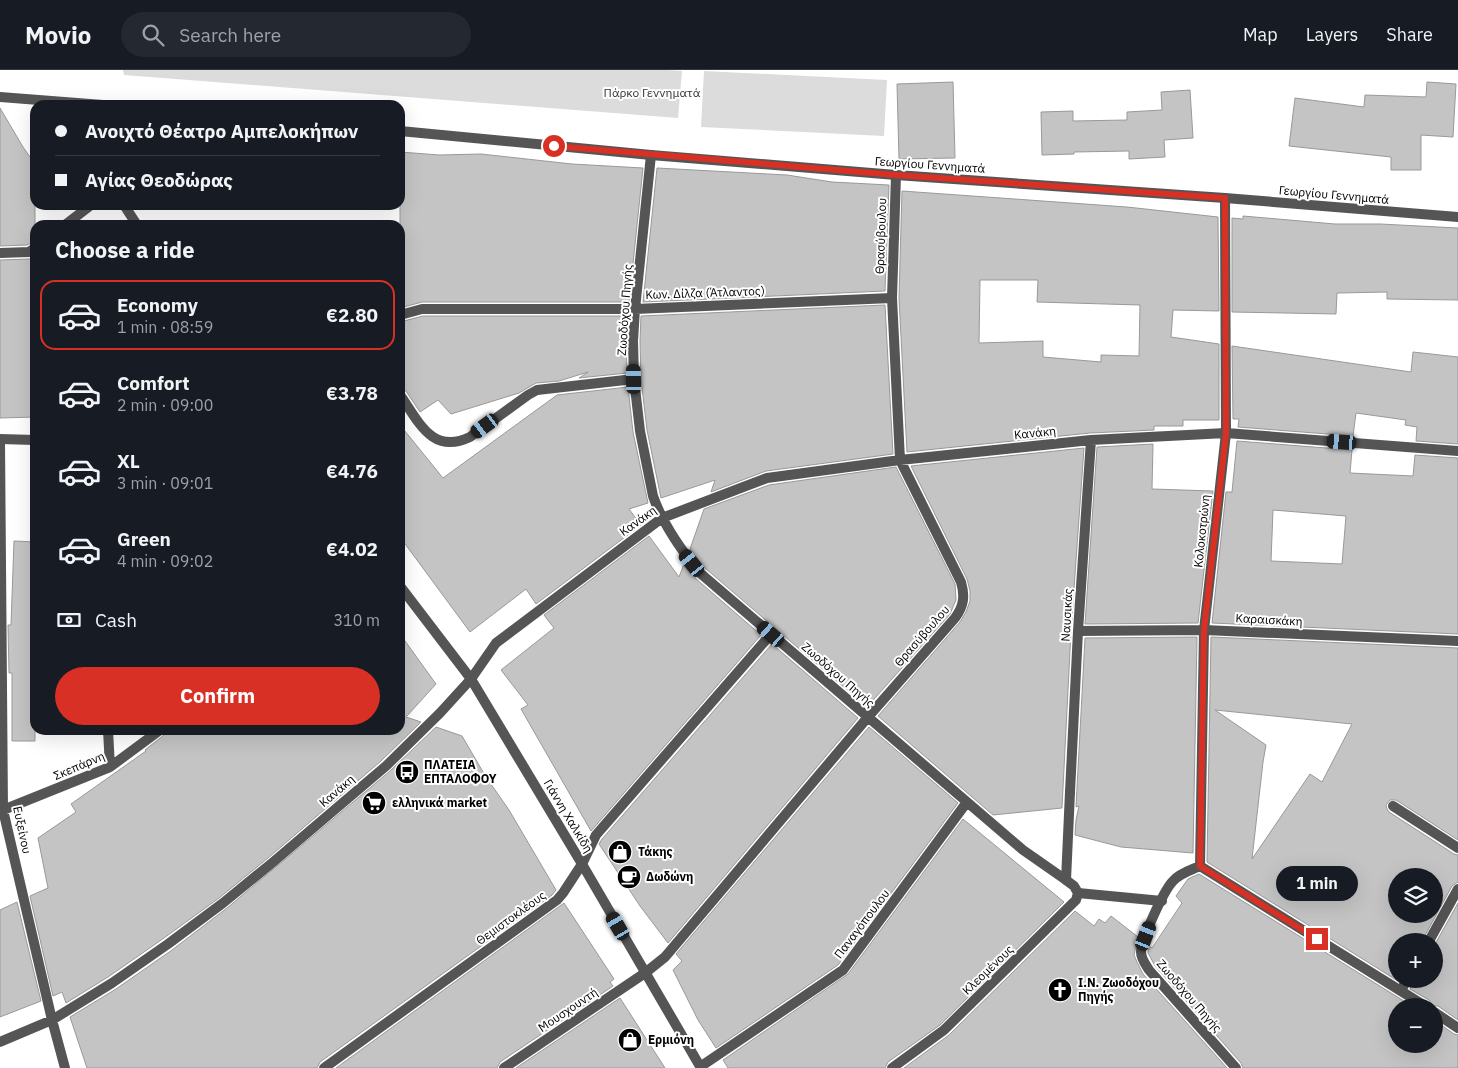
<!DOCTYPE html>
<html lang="en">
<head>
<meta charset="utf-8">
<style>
	:root { --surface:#171b24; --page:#242831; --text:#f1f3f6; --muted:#9ea1a6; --line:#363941; --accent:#d93025 }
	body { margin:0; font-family:"IBM Plex Sans",sans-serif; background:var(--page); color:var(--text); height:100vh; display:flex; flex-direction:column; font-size:19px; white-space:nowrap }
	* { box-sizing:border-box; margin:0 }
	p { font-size:16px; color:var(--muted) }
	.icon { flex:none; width:28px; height:28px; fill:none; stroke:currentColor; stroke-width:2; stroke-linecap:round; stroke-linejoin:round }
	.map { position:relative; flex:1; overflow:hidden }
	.details { position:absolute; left:30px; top:150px; width:375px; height:515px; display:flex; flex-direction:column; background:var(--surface); border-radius:15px; box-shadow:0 5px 20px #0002 }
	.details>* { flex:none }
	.top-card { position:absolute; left:30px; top:30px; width:375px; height:110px; border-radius:15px; box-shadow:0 5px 20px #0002; display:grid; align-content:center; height:110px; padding:0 25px; background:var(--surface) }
	.fabs { position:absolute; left:1388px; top:798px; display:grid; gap:10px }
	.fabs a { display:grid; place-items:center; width:55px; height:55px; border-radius:50%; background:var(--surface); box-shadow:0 5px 20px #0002; font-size:25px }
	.end { position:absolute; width:22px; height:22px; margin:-11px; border:6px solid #d93025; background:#fff; box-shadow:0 0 0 2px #fff }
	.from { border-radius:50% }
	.bubble { position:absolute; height:35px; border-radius:18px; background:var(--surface); box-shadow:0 5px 20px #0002; font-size:16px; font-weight:800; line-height:35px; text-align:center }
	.car { position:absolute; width:15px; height:30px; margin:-15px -8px; border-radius:6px; box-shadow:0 0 4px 1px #0007; background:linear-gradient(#222 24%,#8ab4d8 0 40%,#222 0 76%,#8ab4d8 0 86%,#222 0) }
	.top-card b { display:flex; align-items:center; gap:18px; height:48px; font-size:19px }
	.top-card b+b { border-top:1px solid var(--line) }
	.top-card i { width:12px; height:12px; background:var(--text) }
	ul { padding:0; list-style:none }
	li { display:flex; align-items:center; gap:15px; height:70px; margin:0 10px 8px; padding:0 15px; border:2px solid transparent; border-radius:15px }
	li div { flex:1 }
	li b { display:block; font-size:19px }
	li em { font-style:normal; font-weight:800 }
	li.active { border-color:var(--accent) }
	li>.icon { width:45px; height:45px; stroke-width:1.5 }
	h2 { padding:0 25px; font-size:22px; line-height:60px }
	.pay { display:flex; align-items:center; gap:12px; height:55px; padding:0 25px; font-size:19px }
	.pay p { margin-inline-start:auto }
	.action { display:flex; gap:10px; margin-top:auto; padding:10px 25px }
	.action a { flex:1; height:58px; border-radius:30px; background:var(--accent); color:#fff; font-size:20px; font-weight:800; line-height:58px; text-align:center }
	header { display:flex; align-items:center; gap:30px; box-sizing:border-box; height:70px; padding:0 25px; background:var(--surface); border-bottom:1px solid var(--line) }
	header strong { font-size:24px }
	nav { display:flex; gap:28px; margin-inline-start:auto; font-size:18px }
	.search { width:350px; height:45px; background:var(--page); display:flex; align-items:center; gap:12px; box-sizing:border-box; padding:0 18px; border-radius:28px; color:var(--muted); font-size:19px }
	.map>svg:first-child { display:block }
	.green { fill:#dcdcdc }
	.building { fill:#c4c4c4; stroke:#999; fill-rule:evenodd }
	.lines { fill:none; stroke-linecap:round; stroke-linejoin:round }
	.pedestrian { stroke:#555; stroke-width:10 }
	.minor { stroke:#555; stroke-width:10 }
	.tertiary { stroke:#555; stroke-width:10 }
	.route { stroke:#d93025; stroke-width:6 }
	.labels { text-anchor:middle; stroke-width:4; stroke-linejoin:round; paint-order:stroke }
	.park-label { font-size:12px; fill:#333; stroke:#fff }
	.street-label { font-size:12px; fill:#000; stroke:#fff }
	.poi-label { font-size:12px; font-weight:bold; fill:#000; stroke:#fff; text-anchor:start }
</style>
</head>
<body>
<header>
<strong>Movio</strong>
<div class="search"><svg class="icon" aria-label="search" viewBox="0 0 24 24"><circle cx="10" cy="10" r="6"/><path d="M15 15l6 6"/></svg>Search here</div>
<nav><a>Map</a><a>Layers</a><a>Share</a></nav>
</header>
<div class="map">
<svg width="1458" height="998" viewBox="0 0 1458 998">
	<rect width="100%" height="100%" fill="#fff"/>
	<!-- green -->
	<path class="green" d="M 123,0 L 668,0 L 682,1 L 678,48 L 124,5 Z
		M 704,1 L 887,10 L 884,66 L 701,57 Z"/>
	<!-- building -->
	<path class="building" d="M 953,12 L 955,88 L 899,89 L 897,14 Z
		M 1427,12 L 1456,14 L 1453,67 L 1421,65 L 1421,100 L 1391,100 L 1391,87 L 1289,76 L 1295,28 L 1364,37 L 1365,25 L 1426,27 Z
		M 1190,20 L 1193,68 L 1164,70 L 1165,87 L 1129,89 L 1129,81 L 1074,82 L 1074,84 L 1042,85 L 1041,42 L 1073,41 L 1073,51 L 1127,50 L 1127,42 L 1162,40 L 1161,22 Z
		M 0,38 L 23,77 L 35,94 L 35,171 L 27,175 L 0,176 Z
		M 400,82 L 439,85 L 481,84 L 572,94 L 643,98 L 629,232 L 422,232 L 400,238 Z
		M 657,98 L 787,105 L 832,112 L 889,115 L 885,221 L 643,232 Z
		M 902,121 L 1127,137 L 1218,147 L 1219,241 L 1173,240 L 1171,267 L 1219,274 L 1219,350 L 1183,350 L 1183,356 L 1154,356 L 1154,360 L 1090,363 L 907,382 L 899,228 ZM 980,210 L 1038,210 L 1037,232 L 1140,235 L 1139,286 L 1101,285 L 1101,292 L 1043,287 L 1043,271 L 979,273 Z
		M 1243,146 L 1335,154 L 1380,154 L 1458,158 L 1458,230 L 1387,229 L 1387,222 L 1337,223 L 1336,244 L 1232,242 L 1232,148 L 1243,149 Z
		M 35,186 L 35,347 L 0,348 L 0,190 L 29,189 Z
		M 885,235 L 893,384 L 766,401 L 711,422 L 715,410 L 661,428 L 647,360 L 641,309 L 640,271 L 641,246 Z
		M 423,246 L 628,246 L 626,271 L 627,303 L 579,308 L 588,302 L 559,311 L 536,313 L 519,323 L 451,344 L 438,330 L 420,342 L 406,321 L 400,318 L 400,252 Z
		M 1232,276 L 1411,302 L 1413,282 L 1458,287 L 1458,374 L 1416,371 L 1417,357 L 1405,355 L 1406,350 L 1356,343 L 1353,366 L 1238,357 L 1239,349 L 1233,349 Z
		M 628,317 L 633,362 L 648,433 L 629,439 L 641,455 L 536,534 L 526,519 L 470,562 L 400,467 L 400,355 L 443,408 L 557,325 Z
		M 1237,371 L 1352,380 L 1350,403 L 1413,406 L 1415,385 L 1458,388 L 1458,564 L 1212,553 L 1226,422 L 1232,422 ZM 1273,440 L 1346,446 L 1342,494 L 1271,491 Z
		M 1153,374 L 1152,419 L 1213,421 L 1198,553 L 1085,554 L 1097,377 Z
		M 1084,378 L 1071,561 L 1062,738 L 993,745 L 878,646 L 960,552 L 966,542 L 970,531 L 970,521 L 967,509 L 911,396 Z
		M 896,397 L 955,514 L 956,530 L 950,544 L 867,637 L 705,498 L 690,479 L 704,439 L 769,415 Z
		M 649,466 L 679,507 L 684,494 L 695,508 L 761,565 L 591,761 L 521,639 L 528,635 L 501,600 L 554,558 L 544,545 Z
		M 14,471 L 35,472 L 35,671 L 12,671 L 12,603 L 9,603 L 8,555 L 11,555 Z
		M 400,564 L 436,614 L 406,647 L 421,652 L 381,691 L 268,788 L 219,828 L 164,868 L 108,907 L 66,933 L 62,922 L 53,926 L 30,826 L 48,818 L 38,768 L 76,742 L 71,734 L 146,681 L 145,680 L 164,665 L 167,660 L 400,660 Z
		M 1197,567 L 1193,783 L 1121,777 L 1075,765 L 1076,750 L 1079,736 L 1076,737 L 1085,568 Z
		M 1211,567 L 1458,578 L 1458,770 L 1396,730 L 1390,730 L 1386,735 L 1387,739 L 1389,742 L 1454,784 L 1458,785 L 1458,812 L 1452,816 L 1422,871 L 1396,871 L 1396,909 L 1399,909 L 1398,911 L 1207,792 ZM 1215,640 L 1352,654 L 1322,712 L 1310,704 L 1252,789 L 1263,692 L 1266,675 ZM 1396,806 L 1434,806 L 1434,844 L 1396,844 Z
		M 772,574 L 858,648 L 668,873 L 640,836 L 599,774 L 602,769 Z
		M 436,657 L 462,666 L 486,707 L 509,740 L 556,820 L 552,825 L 320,992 L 317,998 L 87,998 L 70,947 L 116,919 L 172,880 L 227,838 L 390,701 Z
		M 869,657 L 958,733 L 838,895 L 716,978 L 698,950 L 673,900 L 682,891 L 676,884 Z
		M 963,749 L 1064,832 L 940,955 L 888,992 L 885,998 L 728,998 L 723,990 L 848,904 Z
		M 1199,804 L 1412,936 L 1396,936 L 1396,974 L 1434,974 L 1434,950 L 1454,964 L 1458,965 L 1458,998 L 1243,998 L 1241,993 L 1155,896 L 1148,883 L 1149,876 L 1152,878 L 1182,833 L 1176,826 L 1188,809 Z
		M 17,832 L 41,931 L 0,947 L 0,840 Z
		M 564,833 L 614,909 L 610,912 L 613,916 L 500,992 L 497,998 L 336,998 Z
		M 1458,833 L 1458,950 L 1438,936 L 1432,936 L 1429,930 L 1410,919 L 1414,909 L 1434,909 L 1434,876 Z
		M 1075,841 L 1094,856 L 1099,849 L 1105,853 L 1111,846 L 1138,867 L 1134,885 L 1137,892 L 1143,904 L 1227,998 L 904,998 L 949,965 Z
		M 620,928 L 665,998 L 516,998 Z"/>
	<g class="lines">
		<!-- pedestrian -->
		<path class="pedestrian" d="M 582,794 L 596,765 L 771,564
			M 1066,810 L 1070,722
			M 1078,823 L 1162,831"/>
		<!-- minor -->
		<path class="minor" d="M 651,85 L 635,239 L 633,271 L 634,309 L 640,361 L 653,426 C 663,455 681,480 700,503 L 1023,780 L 1066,810 L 1074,816 L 1078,823 L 1076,830 L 944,960 L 892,998
			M 65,155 L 91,135
			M 0,183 L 29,182 L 35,178
			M 400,245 L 422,239 L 635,239 L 892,228
			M 400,325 C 419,352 432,385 470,367 L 528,325 L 537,320 L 634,309
			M 0,372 L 3,740 L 52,950 L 65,998
			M 1078,561 L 1204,560 L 1458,571
			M 108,660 L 110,697
			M 1070,722 L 1078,561 L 1091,370
			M 1393,736 L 1458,778
			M 0,740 L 3,740 L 110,697 L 160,660
			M 1200,796 L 1204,560 L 1226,363 L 1225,128
			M 1200,796 L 1425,936
			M 1200,796 C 1191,800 1180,803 1173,811 C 1164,820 1141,870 1141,882 C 1141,889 1146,895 1149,900 L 1236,998
			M 1429,871 L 1458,819
			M 1401,921 L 1407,909
			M 1434,942 L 1458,958
			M 0,972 L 52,950 L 112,913 L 168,874 L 223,833 L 272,793 L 386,696 L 440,643 L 471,609 L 496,573 L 662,448 L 767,408 L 900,390 L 1091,370 L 1226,363 L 1458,381
			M 700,997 L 843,900 L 967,732
			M 324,998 L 557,830 L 563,823 L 582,794
			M 504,998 L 645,903 L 665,887 L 868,647 L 955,548 C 964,536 965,526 961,512 L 900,390 L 892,228 L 896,105"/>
		<!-- tertiary -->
		<path class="tertiary" d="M 0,27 L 103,35
			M 400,61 L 651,85 L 896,105 L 1225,128 L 1458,147
			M 124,135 L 137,155
			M 0,369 L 35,370
			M 400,516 L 471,609 L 582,794 L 701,998"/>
	</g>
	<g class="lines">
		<!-- route -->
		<path class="route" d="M 554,76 L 896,105 L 1225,128 L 1226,363 L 1204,560 L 1200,796 L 1317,869"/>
	</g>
	<!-- icons -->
	<defs>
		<g id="bus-disc" transform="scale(1.25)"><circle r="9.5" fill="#000" stroke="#fff"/><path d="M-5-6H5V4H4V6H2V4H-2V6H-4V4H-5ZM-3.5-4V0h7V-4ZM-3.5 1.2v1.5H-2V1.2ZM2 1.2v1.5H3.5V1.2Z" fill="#fff"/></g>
		<g id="supermarket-disc" transform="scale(1.25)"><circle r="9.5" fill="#000" stroke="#fff"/><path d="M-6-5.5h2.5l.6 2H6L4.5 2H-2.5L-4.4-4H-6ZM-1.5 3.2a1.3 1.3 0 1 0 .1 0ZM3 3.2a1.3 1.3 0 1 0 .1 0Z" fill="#fff"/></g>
		<g id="shop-disc" transform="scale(1.25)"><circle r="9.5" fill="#000" stroke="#fff"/><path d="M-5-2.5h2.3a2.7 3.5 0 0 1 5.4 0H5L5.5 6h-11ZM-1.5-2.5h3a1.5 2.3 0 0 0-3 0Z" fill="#fff"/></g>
		<g id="cafe-disc" transform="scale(1.25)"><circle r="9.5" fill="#000" stroke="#fff"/><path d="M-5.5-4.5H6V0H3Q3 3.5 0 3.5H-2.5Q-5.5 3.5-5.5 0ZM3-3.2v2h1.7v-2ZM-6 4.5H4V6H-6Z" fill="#fff"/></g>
		<g id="church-disc" transform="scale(1.25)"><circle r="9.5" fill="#000" stroke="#fff"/><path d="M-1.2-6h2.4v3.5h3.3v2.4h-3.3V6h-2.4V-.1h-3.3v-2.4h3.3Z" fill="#fff"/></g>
	</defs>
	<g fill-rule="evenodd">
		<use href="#bus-disc" x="407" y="702"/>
		<use href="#supermarket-disc" x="374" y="733"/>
		<use href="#shop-disc" x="620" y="782"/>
		<use href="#cafe-disc" x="629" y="807"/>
		<use href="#church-disc" x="1060" y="920"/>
		<use href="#shop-disc" x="630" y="970"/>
	</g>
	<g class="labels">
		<!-- park labels -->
		<g class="park-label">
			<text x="652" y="27">Πάρκο Γεννηματά</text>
		</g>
		<!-- street labels -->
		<g class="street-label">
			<text transform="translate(930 95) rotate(4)" y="4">Γεωργίου Γεννηματά</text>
			<text transform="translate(1334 125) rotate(5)" y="4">Γεωργίου Γεννηματά</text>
			<text transform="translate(881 166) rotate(-88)" y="4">Θρασύβουλου</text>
			<text transform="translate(705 223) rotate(-2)" y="4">Κων. Δίλζα (Άτλαντος)</text>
			<text transform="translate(625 240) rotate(-86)" y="4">Ζωοδόχου Πηγής</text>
			<text transform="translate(1035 363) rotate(-6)" y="4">Κανάκη</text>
			<text transform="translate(638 451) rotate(-36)" y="4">Κανάκη</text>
			<text transform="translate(1202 461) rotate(-84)" y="4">Κολοκοτρώνη</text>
			<text transform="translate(1067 545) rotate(-87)" y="4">Ναυσικάς</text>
			<text transform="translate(1269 550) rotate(3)" y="4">Καραισκάκη</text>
			<text transform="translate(922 566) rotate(-49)" y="4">Θρασύβουλου</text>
			<text transform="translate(838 605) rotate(41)" y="4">Ζωοδόχου Πηγής</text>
			<text transform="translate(79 696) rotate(-23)" y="4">Σκεπάρνη</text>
			<text transform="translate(337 721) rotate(-41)" y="4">Κανάκη</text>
			<text transform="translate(568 746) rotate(59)" y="4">Γιάννη Χαλκίδη</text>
			<text transform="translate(22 760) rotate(78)" y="4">Ευξείνου</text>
			<text transform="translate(511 848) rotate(-36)" y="4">Θεμιστοκλέους</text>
			<text transform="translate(862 854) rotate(-53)" y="4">Παναγόπουλου</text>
			<text transform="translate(988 900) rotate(-44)" y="4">Κλεομένους</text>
			<text transform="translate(1189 926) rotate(49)" y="4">Ζωοδόχου Πηγής</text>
			<text transform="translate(568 940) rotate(-34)" y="4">Μουσχουντή</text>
		</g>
		<!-- poi labels -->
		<g class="poi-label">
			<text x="424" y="699">ΠΛΑΤΕΙΑ<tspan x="424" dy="14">ΕΠΤΑΛΟΦΟΥ</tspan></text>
			<text x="392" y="737">ελληνικά market</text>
			<text x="638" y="786">Τάκης</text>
			<text x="646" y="811">Δωδώνη</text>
			<text x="1078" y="917">Ι.Ν. Ζωοδόχου<tspan x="1078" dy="14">Πηγής</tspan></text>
			<text x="648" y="974">Ερμιόνη</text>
		</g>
	</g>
</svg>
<div class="fabs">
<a><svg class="icon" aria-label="layers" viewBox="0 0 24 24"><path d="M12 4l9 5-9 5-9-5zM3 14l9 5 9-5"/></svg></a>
<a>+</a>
<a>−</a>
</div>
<i class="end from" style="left:554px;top:76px"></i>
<i class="end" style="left:1317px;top:869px"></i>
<div class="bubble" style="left:1276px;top:796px;width:82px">1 min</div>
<i class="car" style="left:634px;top:309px;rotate:359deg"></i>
<i class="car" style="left:485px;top:356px;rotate:234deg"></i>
<i class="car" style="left:1342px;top:372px;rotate:274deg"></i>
<i class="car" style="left:692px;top:493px;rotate:321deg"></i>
<i class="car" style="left:771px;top:564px;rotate:311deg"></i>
<i class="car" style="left:618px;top:856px;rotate:330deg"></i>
<i class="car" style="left:1146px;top:866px;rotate:21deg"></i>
<div class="top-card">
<b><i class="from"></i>Ανοιχτό Θέατρο Αμπελοκήπων</b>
<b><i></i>Αγίας Θεοδώρας</b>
</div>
<section class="details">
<h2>Choose a ride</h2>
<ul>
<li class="active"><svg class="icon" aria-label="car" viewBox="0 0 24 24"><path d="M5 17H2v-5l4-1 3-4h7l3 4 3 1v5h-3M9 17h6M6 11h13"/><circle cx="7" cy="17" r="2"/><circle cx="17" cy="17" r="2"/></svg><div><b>Economy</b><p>1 min · 08:59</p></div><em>€2.80</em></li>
<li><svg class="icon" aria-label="car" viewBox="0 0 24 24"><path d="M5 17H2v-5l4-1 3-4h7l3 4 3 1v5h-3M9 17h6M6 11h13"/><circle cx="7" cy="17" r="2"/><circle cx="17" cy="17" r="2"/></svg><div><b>Comfort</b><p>2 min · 09:00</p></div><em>€3.78</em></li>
<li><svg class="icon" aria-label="car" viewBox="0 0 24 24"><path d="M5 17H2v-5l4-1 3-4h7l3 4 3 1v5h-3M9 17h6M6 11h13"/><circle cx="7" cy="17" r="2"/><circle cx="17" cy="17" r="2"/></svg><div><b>XL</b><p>3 min · 09:01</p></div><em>€4.76</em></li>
<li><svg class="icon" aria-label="car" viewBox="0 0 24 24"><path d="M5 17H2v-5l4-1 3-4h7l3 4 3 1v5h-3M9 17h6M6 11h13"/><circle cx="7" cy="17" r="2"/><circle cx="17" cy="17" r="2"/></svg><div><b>Green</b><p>4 min · 09:02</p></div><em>€4.02</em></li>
</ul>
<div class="pay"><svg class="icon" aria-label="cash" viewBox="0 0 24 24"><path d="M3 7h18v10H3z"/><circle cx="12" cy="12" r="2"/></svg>Cash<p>310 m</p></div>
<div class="action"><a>Confirm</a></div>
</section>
</div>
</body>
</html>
